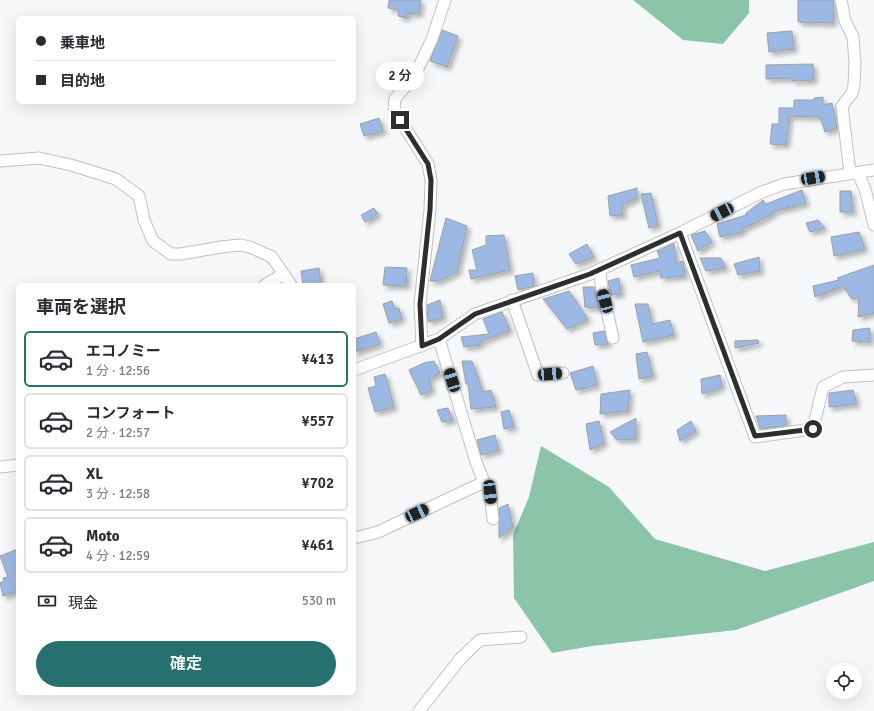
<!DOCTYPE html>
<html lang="ja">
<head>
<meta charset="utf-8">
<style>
	:root { --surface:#fff; --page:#f7f7f7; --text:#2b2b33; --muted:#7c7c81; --line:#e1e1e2; --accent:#267070 }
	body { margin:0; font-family:Signika,"Noto Sans JP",sans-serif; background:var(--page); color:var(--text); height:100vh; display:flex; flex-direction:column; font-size:15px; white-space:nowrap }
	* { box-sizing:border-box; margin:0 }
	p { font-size:13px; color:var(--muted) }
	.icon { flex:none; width:22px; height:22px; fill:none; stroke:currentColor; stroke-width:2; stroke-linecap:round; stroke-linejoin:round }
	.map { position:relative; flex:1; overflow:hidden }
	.panel { position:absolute; left:16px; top:283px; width:340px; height:412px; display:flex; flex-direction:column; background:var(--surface); border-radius:6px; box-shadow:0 4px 16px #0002 }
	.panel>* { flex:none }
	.top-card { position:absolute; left:16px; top:16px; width:340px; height:88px; border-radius:6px; box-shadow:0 4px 16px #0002; display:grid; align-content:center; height:88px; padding:0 20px; background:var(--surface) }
	.controls { position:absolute; left:826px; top:663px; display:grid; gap:8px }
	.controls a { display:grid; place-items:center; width:36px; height:36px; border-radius:50%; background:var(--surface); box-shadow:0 4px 16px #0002; font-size:20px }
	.end { position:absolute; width:18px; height:18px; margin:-9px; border:5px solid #2d2e2e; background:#fff; box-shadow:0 0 0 2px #fff }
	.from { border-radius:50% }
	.bubble { position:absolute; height:28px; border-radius:14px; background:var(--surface); box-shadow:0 4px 16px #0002; font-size:13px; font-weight:600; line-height:28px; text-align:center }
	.car { position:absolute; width:12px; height:24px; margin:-12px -6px; border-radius:5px; box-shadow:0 0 3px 1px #0007; background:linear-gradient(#222 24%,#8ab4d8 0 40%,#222 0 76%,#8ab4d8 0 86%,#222 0) }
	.top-card b { display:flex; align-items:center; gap:14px; height:38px; font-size:15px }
	.top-card b+b { border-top:1px solid var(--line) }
	.top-card i { width:10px; height:10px; background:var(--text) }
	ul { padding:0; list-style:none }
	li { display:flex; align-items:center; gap:12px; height:56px; margin:0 8px 6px; padding:0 12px; border:2px solid var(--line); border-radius:6px }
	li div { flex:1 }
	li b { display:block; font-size:15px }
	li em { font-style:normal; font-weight:600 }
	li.selected { border-color:var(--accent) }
	li>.icon { width:36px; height:36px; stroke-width:1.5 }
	h2 { padding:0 20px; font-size:18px; line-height:48px }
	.pay { display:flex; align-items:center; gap:10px; height:44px; padding:0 20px; font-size:15px }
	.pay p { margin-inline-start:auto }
	.button { display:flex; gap:8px; margin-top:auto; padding:8px 20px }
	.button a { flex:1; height:46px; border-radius:24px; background:var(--accent); color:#fff; font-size:16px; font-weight:600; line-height:46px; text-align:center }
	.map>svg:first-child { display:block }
	.forest { fill:#8bc4a9 }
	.building { fill:#9cb8e4; stroke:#9fa0a2; filter:url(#shadow) }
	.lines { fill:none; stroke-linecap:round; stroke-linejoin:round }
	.minor-casing { stroke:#c0c1c3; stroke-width:13 }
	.minor { stroke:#fff; stroke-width:11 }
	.route { stroke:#2d2e2e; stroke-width:5 }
</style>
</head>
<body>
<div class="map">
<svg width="874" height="711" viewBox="0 0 874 711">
	<defs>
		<filter id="shadow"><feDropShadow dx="3.5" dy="3.5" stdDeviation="2" flood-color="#0004"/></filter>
	</defs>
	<rect width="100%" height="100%" fill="#f5f7f8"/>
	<!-- forest -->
	<path class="forest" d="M 633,0 L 749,0 L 749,13 L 723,44 L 683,40 Z
		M 541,446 L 609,487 L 655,539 L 765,571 L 874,542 L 874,581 L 736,630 L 592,646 L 552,653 L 514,598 L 513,535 L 529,497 Z"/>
	<!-- building -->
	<path class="building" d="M 389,0 L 421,0 L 419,14 L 407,13 L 407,18 L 398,16 L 399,10 L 388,8 Z
		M 798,0 L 834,0 L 833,23 L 798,22 Z
		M 442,30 L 458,36 L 447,67 L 430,61 Z
		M 792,31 L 794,49 L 769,52 L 767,33 Z
		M 813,64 L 814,80 L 792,81 L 792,78 L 766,79 L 766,65 Z
		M 823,97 L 823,105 L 832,103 L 837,128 L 825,132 L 820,117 L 791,116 L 789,117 L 786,145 L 770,144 L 772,124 L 779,124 L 779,108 L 794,108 L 794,100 L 814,100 L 814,98 Z
		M 379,118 L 383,131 L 364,136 L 360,124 Z
		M 637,188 L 637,198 L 622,205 L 623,215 L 610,216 L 608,196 Z
		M 802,190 L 806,203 L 771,212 L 773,214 L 742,229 L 742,232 L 720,237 L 717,224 L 746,215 L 746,213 L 763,200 L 766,204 Z
		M 840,191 L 851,191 L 853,212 L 840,212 Z
		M 651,193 L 658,225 L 649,228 L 641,194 Z
		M 374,208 L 378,214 L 365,222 L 361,215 Z
		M 446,218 L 467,226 L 457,272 L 438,281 L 430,281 Z
		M 818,220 L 825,228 L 810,232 L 806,223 Z
		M 705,231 L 712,242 L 698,251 L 691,235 Z
		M 859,232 L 865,249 L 834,256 L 831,237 Z
		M 504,235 L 510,270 L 471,279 L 469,270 L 477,270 L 472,250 L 486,245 L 486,236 Z
		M 674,243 L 676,263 L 683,261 L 685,276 L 661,278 L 659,271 L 634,277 L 631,265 L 660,258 L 657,251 Z
		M 587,244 L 594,257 L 576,264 L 569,254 Z
		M 759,257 L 760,271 L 738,275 L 734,264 Z
		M 700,258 L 721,258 L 726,268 L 706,271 Z
		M 874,265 L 874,313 L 858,317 L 859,297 L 852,299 L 843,286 L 815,297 L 813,286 L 839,280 L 837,278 Z
		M 385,267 L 407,268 L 406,286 L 383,285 Z
		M 319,268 L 321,285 L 303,285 L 301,271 Z
		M 533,273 L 534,286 L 518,290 L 515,276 Z
		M 619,278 L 621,294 L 611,295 L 608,281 Z
		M 583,287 L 594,287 L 599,308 L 585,307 Z
		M 569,291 L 588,319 L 567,329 L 543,299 Z
		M 440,300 L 443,317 L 428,322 L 427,305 Z
		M 392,301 L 395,309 L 399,308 L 402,319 L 389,323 L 383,304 Z
		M 635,304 L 648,304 L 652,324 L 670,320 L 674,335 L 643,342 Z
		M 502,312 L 510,330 L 480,342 L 480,345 L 464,347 L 461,337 L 489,334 L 483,319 Z
		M 870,328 L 870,342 L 852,341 L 853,330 Z
		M 604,331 L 608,344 L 595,345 L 593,333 Z
		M 376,332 L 380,344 L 354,352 L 354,339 Z
		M 758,340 L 759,343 L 735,348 L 735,341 Z
		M 647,352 L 653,376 L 639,379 L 636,354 Z
		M 434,361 L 440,373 L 429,379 L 432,390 L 421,395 L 409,370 L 424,363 Z
		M 462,361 L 472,361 L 483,392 L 491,390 L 496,407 L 471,409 L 468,384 L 466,384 Z
		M 593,366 L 597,385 L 576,390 L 570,373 Z
		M 385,374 L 394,407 L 375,412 L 368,388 L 376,386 L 374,377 Z
		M 720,375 L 722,387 L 702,394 L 701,379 Z
		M 630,390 L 628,411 L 600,414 L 601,394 Z
		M 853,390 L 857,404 L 829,407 L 829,393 Z
		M 448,408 L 453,420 L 442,422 L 437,410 Z
		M 509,410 L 514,427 L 504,429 L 501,412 Z
		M 786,415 L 786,426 L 760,429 L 756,416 Z
		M 636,418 L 636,439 L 617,440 L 610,432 Z
		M 599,421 L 604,443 L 590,450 L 586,424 Z
		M 691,421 L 696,431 L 680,441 L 677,430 Z
		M 495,435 L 499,450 L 481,455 L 477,440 Z
		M 508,504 L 513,527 L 499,538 L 499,508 Z
		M 18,549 L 18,591 L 3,596 L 0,583 L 4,581 L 3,578 L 8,577 L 0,556 Z"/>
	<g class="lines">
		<!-- minor casing -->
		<g class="minor-casing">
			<path id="minor" d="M 841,0 L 845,21 L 853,37 L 855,63 L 854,85 L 852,93 L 842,106 L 850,173
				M 0,161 L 39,158 L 71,165 L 116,179 L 139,196 L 144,220 L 153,241 L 171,254 L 181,254 L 221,247 L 240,245 L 250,247 L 272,257 L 291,285
				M 858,173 L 865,189 L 874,225
				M 680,233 L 755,437 L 813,429 L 823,387 L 843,377 L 874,375
				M 600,269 L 601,284 L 613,338
				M 265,285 L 284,274
				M 512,300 L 538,375 L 563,373
				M 422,346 L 420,304 L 430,210 L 431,180 L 428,164 L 397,115 L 394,107 L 395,99 L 416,73 L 432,39 L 445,0
				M 354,370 L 439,339 L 475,314 L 590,274 L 680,233 L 762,192 L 784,184 L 874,170
				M 0,467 L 18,465
				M 484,482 L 490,492 L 493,519
				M 354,538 L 378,532 L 484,482 L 476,462 L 439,339
				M 419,711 L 461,658 L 480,640 L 521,637"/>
		</g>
		<!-- minor -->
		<use href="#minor" class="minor"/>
	</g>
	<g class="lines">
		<!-- route -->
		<path class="route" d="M 400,120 L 428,164 L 431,180 L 430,210 L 420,304 L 422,346 L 439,339 L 475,314 L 590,274 L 680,233 L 755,436 L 813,429"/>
	</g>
</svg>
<div class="controls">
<a><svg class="icon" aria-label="locate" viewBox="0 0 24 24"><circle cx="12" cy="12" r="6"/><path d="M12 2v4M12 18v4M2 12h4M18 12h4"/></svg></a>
</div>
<i class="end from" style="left:813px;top:429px"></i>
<i class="end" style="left:400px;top:120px"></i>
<div class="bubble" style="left:376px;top:62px;width:48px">2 分</div>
<i class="car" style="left:813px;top:178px;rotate:80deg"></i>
<i class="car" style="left:722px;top:212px;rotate:243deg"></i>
<i class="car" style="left:605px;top:301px;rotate:345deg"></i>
<i class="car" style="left:550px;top:374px;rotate:86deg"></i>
<i class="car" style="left:452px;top:380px;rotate:343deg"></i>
<i class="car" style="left:490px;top:492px;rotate:173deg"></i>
<i class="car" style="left:417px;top:513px;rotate:65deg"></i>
<div class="top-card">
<b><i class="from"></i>乗車地</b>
<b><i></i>目的地</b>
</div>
<section class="panel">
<h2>車両を選択</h2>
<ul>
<li class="selected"><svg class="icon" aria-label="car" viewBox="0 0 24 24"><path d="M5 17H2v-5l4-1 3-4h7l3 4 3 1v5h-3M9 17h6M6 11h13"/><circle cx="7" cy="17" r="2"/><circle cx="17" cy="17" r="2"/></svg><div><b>エコノミー</b><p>1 分 · 12:56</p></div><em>¥413</em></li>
<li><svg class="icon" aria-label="car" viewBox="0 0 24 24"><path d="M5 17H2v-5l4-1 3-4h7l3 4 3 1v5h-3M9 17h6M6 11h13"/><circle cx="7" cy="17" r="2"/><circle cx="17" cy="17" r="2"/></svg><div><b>コンフォート</b><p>2 分 · 12:57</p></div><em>¥557</em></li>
<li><svg class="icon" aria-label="car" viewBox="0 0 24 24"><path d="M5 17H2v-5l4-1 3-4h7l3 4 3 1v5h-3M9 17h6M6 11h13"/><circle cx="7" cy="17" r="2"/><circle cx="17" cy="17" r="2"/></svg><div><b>XL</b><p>3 分 · 12:58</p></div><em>¥702</em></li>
<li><svg class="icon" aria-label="car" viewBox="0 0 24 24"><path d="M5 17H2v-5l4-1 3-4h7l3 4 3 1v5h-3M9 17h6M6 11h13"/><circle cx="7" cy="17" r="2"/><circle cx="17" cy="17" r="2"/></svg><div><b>Moto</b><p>4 分 · 12:59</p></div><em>¥461</em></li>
</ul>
<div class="pay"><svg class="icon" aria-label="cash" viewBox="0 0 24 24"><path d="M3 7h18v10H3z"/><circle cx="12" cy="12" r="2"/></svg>現金<p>530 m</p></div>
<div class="button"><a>確定</a></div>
</section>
</div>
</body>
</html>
